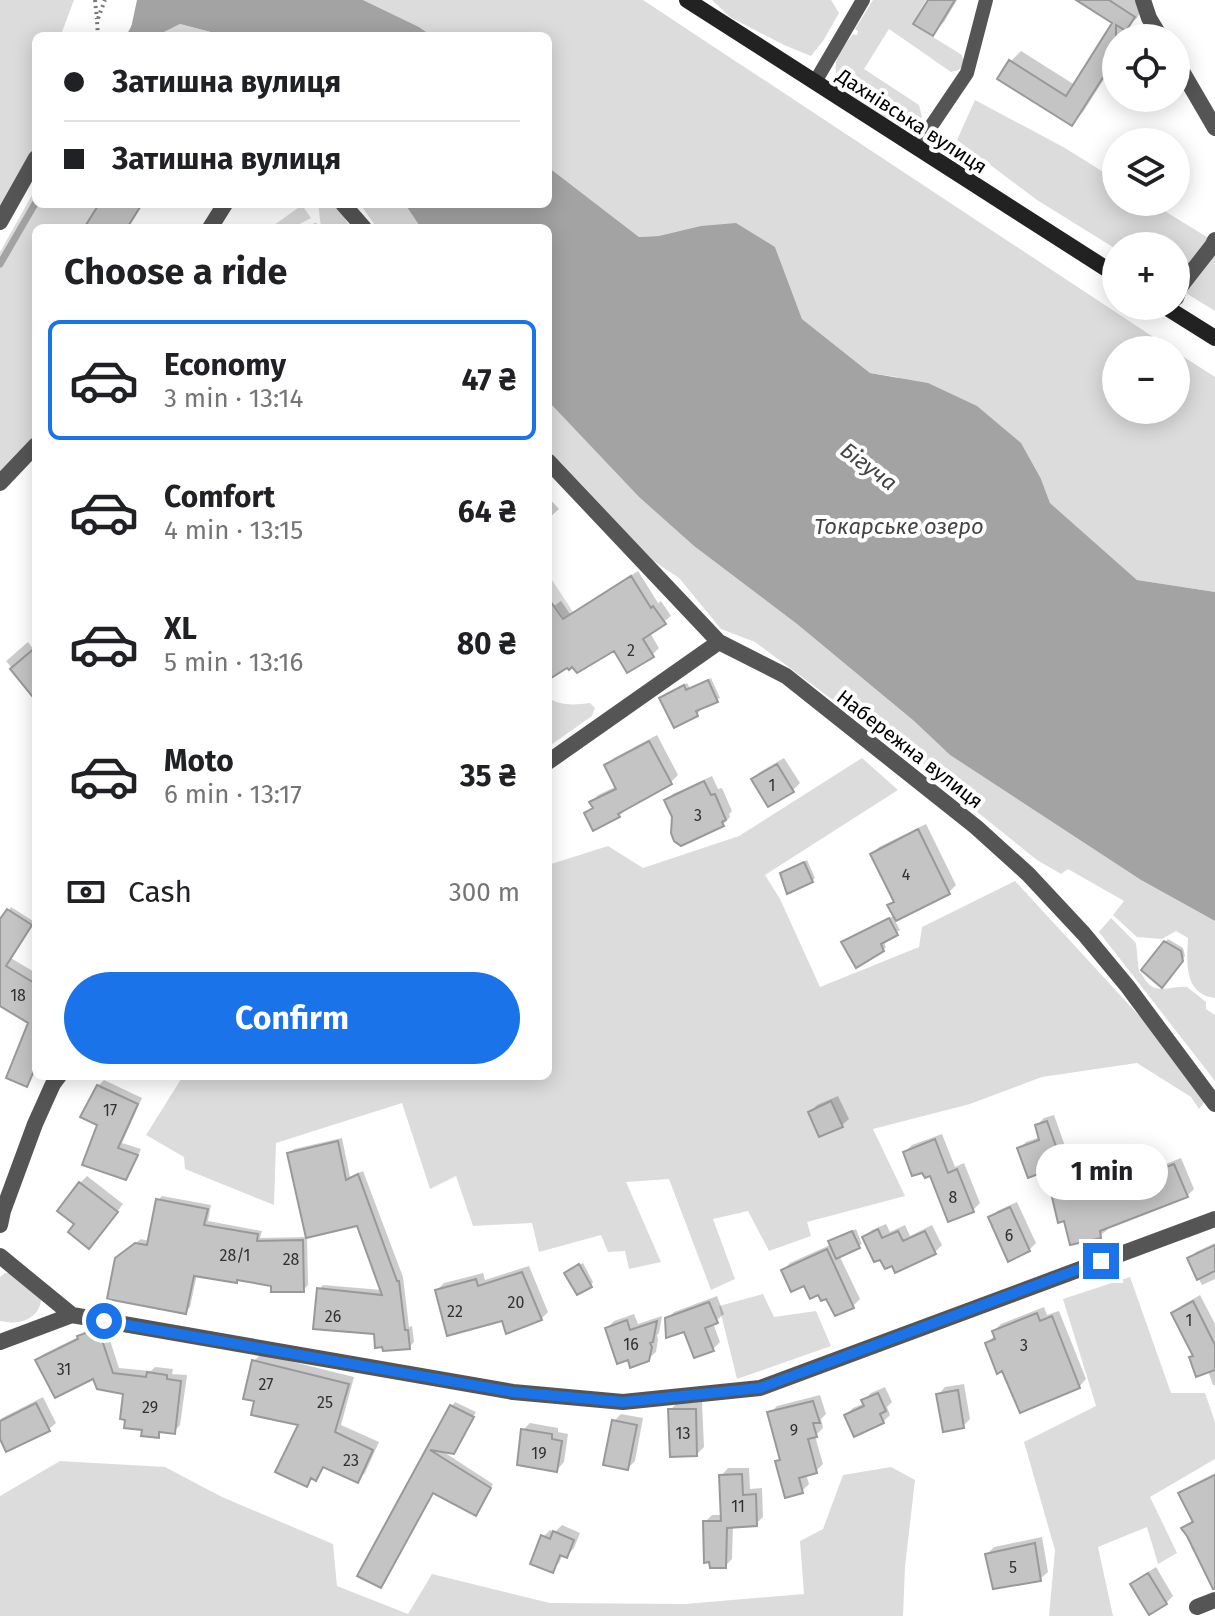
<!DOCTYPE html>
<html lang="en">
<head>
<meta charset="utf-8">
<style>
	:root { --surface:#fff; --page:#f6f6f6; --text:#202124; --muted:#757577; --line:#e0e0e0; --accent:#1a73e8 }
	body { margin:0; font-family:"Fira Sans",sans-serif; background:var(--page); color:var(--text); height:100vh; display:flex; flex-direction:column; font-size:30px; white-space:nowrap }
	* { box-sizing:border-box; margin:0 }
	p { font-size:26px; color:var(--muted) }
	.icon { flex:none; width:44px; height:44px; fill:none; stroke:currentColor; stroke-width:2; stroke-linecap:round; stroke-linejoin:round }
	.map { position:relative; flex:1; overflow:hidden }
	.side { position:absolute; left:32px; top:224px; width:520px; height:856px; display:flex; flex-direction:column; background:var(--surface); border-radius:12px; box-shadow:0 4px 20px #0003 }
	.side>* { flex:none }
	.hud { position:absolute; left:32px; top:32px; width:520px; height:176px; border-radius:12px; box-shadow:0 4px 20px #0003; display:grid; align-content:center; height:176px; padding:0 32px; background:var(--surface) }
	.tools { position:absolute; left:1102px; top:24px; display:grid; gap:16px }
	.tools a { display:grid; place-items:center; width:88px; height:88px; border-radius:50%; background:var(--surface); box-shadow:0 4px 20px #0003; font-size:40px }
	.end { position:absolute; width:36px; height:36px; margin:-18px; border:10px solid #1a73e8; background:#fff; box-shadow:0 0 0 4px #fff }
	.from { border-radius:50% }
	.bubble { position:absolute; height:56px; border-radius:28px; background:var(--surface); box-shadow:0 4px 20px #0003; font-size:26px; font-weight:700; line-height:56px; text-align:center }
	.hud b { display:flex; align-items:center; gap:28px; height:76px; font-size:30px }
	.hud b+b { border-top:2px solid var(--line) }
	.hud i { width:20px; height:20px; background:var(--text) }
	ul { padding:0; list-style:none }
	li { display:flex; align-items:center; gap:24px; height:120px; margin:0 16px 12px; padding:0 16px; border:4px solid transparent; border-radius:12px }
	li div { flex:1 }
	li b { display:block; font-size:30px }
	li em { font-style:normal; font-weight:700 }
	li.active { border-color:var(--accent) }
	li>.icon { width:72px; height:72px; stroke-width:1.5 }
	h2 { padding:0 32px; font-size:36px; line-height:96px }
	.pay { display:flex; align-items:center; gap:20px; height:88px; padding:0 32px; font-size:30px }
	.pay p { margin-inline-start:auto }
	.button { display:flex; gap:16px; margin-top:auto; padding:16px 32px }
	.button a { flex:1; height:92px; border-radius:48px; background:var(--accent); color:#fff; font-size:32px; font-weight:700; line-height:92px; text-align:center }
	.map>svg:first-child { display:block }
	.green { fill:#dcdcdc }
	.water { fill:#a3a3a3 }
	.shadow { fill:#0003 }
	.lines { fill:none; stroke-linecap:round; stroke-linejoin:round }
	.stream { stroke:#a3a3a3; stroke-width:7 }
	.building { fill:#c4c4c4; stroke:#999; stroke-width:2 }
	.path { stroke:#777; stroke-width:4; stroke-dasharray:2 4; stroke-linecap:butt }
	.lane { stroke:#555; stroke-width:14 }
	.street { stroke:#555; stroke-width:16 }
	.secondary { stroke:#222; stroke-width:16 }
	.route { stroke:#1a73e8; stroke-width:10 }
	.labels { text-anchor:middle; stroke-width:8; stroke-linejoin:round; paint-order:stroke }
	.number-label { font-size:16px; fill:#313131 }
	.street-label { font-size:20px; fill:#000; stroke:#fff }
	.water-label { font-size:22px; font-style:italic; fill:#444; stroke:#fff }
</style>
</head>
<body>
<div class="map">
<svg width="1215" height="1616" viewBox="0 0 1215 1616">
	<rect width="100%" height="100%" fill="#fff"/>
	<!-- green -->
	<path class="green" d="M 0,0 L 74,0 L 62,32 L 68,36 L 36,36 L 36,148 L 0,210 Z
		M 363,0 L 643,0 L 1173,350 L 1116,350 L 1116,410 L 1176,410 L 1176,352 L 1215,377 L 1215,592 L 1137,580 L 1050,503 L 1041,479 L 897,377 L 870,373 L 802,319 L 775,247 L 659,236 L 639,237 L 548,167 L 548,36 L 432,36 L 419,27 Z
		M 712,0 L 831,0 L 839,13 L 823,41 L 811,56 L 784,45 L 730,17 Z
		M 873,0 L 926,0 L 912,24 L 962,55 L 964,64 C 961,70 956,71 951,72 L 889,29 L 864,69 L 919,105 L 922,117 L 910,128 L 901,127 C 886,117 853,99 842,86 C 835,79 834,65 838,56 C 841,48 848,41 853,34 L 857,35 L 858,31 L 855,29 Z
		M 180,24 L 226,36 L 156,36 Z
		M 975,100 L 1065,148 L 1116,180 L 1116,202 L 1150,202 L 1215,242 L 1215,311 L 1176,287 L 1176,246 L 1116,246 L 1116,249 L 1037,200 L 957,140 Z
		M 36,188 L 36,204 L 100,204 L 89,228 L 36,228 L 36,434 L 0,474 L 0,252 Z
		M 318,204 C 339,204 340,212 351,228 L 322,228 C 319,220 320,213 318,204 Z
		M 360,204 L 405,204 L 421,228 L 377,228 Z
		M 302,205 L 311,218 L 292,228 L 270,228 Z
		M 548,401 L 639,497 L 694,546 L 797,624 L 914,721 L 950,755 L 1141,880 L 1215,921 L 1215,998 C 1183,994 1187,962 1188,938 L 1176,931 L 1162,939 L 1137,937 L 1113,915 L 1124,901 L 1068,869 L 1061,874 L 1037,860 L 900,750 L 755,642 L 721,629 L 679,578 L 643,554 L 609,514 L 548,449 Z
		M 548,574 L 602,656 L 594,661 L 555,606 L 548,610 Z
		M 548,698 C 562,706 574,705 590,703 L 595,708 L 592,716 L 548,747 Z
		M 862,758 L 898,790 L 765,875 L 780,899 L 820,987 L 919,947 L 922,927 L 1015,881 L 1144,1021 L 1206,1100 L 1199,1109 L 1191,1097 L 1137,1063 L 1042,1077 L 970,1104 L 873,1129 L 905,1196 L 807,1222 L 811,1236 L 769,1251 L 748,1211 L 713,1219 L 735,1279 L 711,1290 L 669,1179 L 626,1182 L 661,1262 L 629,1269 L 625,1251 L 608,1252 L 601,1235 L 539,1252 L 532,1223 L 473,1226 L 456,1176 L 430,1189 L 402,1103 L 276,1143 L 274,1205 L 185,1169 L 184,1157 L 146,1135 L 183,1076 L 548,1076 L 548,865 L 608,846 L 643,868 L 739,836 Z
		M 1111,918 L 1136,943 L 1139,972 C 1143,974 1144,979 1147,982 C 1156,995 1175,985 1187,987 L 1206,1002 L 1206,1009 L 1215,1015 L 1215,1081 L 1099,932 Z
		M 5,1273 L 14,1273 L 41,1295 C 43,1318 19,1326 0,1321 L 0,1277 Z
		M 1130,1277 L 1171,1393 L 1205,1393 L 1215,1422 L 1215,1459 L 1150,1497 L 1177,1553 L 1158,1564 L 1147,1527 L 1098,1547 L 1113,1616 L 1049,1616 L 1055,1550 L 1024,1442 L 1096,1406 L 1063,1299 Z
		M 763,1294 L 774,1317 L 816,1311 L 831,1346 L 737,1379 L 719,1306 Z
		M 60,1461 L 165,1467 L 222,1497 L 333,1544 L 337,1586 L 408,1614 L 432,1574 L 550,1603 L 685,1604 L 804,1594 L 800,1541 L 823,1529 L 843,1475 L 891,1467 L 915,1480 L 905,1567 L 903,1616 L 0,1616 L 0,1496 Z"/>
	<!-- water -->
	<path class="water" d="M 137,0 L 363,0 L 419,27 L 432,36 L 226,36 L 180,24 L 156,36 L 139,36 L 131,28 Z
		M 548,167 L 639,237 L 659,236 L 701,226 L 736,223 L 775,247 L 802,319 L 870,373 L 928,383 L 977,406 L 1021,443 L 1041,479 L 1050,503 L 1137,580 L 1215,592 L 1215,921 L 1141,880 L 950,755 L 914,721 L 797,624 L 694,546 L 639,497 L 548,401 L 548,228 L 421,228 L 405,204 L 548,204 Z"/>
	<!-- shadow -->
	<path class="shadow" d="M 930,0 L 957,0 L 944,22 L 933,33 Z
		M 1080,0 L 1137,0 L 1144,5 L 1137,18 L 1128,26 L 1135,31 L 1130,38 L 1116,38 L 1116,60 L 1083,112 L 1072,123 L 1010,62 L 1021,51 L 1075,85 L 1109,32 L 1117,24 Z
		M 315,223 L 329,228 L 306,228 Z
		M 548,497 L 559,509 L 548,519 Z
		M 638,571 L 658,603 L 661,601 L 671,616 L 650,633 L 659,648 L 652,655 L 614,648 L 573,664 L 548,678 L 548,610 L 561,601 L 570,614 Z
		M 28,642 L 34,650 L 36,649 L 36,693 L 34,695 L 6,661 Z
		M 711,678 L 720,698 L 699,708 L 700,711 L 697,714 L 661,698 L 687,683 L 690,688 Z
		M 657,735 L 678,775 L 671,782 L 626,809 L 619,816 L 587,813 L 594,806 L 592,802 L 598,795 L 617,786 L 607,765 L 614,758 Z
		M 784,758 L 800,783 L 793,790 L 769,804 L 753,779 L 760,772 Z
		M 712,776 L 718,789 L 722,788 L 732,811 L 729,814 L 730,817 L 723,824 L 682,844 L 674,816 L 666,801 L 673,794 Z
		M 926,824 L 956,885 L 949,892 L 894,919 L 900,930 L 883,940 L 886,947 L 883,950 L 846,940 L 895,915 L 890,905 L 895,900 L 872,854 L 879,847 Z
		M 807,860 L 815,878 L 812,881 L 782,873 Z
		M 11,907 L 33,921 L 22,940 L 0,931 L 0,923 Z
		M 1168,939 L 1183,948 L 1185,956 L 1165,982 L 1165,942 Z
		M 4,954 L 36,973 L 36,1026 L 0,1004 L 0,958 Z
		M 104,1080 L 142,1098 L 122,1143 L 141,1149 L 131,1172 L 126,1178 L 100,1124 L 98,1086 Z
		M 838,1096 L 849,1119 L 841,1126 L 810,1112 L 817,1105 Z
		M 1054,1115 L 1077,1180 L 1095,1176 L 1098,1191 L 1181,1158 L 1194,1189 L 1187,1196 L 1107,1226 L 1108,1229 L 1100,1236 L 1047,1168 L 1019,1149 L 1026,1142 L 1040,1137 L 1037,1125 L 1044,1118 Z
		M 942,1134 L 955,1167 L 964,1163 L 980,1203 L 973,1210 L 905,1152 L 912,1145 Z
		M 342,1138 L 350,1177 L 363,1171 L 403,1277 L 409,1327 L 412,1326 L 414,1342 L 409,1347 L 376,1333 L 319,1289 L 323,1285 L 382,1290 L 359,1224 L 289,1154 L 294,1149 Z
		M 87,1176 L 123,1204 L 96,1239 L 77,1224 L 80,1183 Z
		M 162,1196 L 211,1205 L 208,1221 L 262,1231 L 260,1238 L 307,1237 L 308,1285 L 303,1290 L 197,1274 L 190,1307 L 186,1312 L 121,1254 L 141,1239 L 149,1241 L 158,1200 Z
		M 1017,1202 L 1036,1243 L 1029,1250 L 990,1218 L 997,1211 Z
		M 886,1224 L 890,1232 L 905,1225 L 910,1236 L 932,1225 L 942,1245 L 935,1252 L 893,1263 L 864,1237 L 872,1230 Z
		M 856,1229 L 862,1244 L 839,1255 L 860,1299 L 853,1306 L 819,1292 L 783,1270 L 790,1263 L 832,1244 L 834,1239 Z
		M 1215,1243 L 1215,1279 L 1202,1285 L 1189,1259 L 1196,1252 Z
		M 583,1263 L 593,1282 L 591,1285 L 570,1270 Z
		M 529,1266 L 548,1312 L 541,1319 L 503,1319 L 437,1290 L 444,1283 L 483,1273 L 485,1280 Z
		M 1200,1295 L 1215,1324 L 1215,1385 L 1213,1385 L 1208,1371 L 1195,1355 L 1174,1313 L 1181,1306 Z
		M 717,1296 L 724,1314 L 713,1323 L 720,1342 L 713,1349 L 685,1329 L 667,1319 L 674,1312 Z
		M 1044,1307 L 1047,1315 L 1059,1311 L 1086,1379 L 1079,1387 L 1004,1369 L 987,1343 L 994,1336 L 994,1331 L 1001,1324 Z
		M 634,1314 L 638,1324 L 662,1316 L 659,1333 L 657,1335 L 658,1339 L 656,1352 L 648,1359 L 607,1328 L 614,1321 Z
		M 102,1325 L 105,1325 L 119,1368 L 151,1371 L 155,1367 L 173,1369 L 172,1374 L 187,1375 L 180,1425 L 174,1431 L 163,1430 L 158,1436 L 144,1428 L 126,1393 L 94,1376 L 38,1360 L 44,1354 L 80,1336 L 85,1331 Z
		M 261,1354 L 354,1377 L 341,1425 L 379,1442 L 365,1473 L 358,1480 L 326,1466 L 316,1478 L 314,1477 L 306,1485 L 300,1423 L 257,1400 L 254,1361 Z
		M 964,1384 L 970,1419 L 963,1426 L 938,1395 L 945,1387 Z
		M 885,1387 L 892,1402 L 887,1407 L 890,1415 L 883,1422 L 846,1415 L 853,1408 L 865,1403 L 863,1401 L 871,1393 Z
		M 820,1395 L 826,1414 L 821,1419 L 823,1428 L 815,1436 L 823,1464 L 816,1471 L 806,1474 L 809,1484 L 802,1491 L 777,1462 L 781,1458 L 770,1413 L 777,1406 Z
		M 43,1397 L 56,1423 L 48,1430 L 0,1435 L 0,1420 L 2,1418 Z
		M 455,1402 L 476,1412 L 457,1447 L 439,1449 L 493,1484 L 479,1510 L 434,1491 L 385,1582 L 381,1586 L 360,1575 L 452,1406 Z
		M 702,1402 L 704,1447 L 697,1454 L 670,1410 L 677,1403 Z
		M 621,1414 L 643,1418 L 635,1461 L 628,1468 L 614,1421 Z
		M 530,1423 L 558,1428 L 558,1432 L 568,1434 L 564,1462 L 557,1470 L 523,1430 Z
		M 728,1468 L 749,1468 L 750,1489 L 762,1488 L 763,1517 L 756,1524 L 733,1525 L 732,1559 L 725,1566 L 705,1522 L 712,1515 L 723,1515 L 721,1476 Z
		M 1215,1473 L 1215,1568 L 1183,1528 L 1194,1519 L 1181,1494 L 1188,1487 Z
		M 562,1525 L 580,1533 L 574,1548 L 567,1556 L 563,1554 L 559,1563 L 552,1570 L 543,1537 L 550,1530 L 555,1532 Z
		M 1042,1537 L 1048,1572 L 1040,1579 L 987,1554 L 994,1547 Z
		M 1156,1567 L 1173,1596 L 1166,1603 L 1133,1584 L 1140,1577 Z"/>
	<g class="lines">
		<!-- stream -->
		<path class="stream" d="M 130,36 L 137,23
			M 0,264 L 36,202"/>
	</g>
	<!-- building -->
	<path class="building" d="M 928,0 L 955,0 L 933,36 L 913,24 Z
		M 1076,0 L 1109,0 L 1135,17 L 1126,31 L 1116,25 L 1116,57 L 1072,126 L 997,79 L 1009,60 L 1066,96 L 1112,23 Z
		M 99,204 L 142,204 L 127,228 L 84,228 Z
		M 631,576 L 651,608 L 653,606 L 666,624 L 643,639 L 654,657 L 627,673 L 614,651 L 577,673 L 572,667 L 569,670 L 567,668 L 548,680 L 548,598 L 563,619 Z
		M 36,647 L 36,701 L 10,669 Z
		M 708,680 L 718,702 L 696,711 L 698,716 L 674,728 L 659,698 L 684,685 L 686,690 Z
		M 649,741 L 672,784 L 618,814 L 620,817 L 593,831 L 584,813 L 593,808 L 589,802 L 616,789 L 604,765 Z
		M 777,764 L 794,792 L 768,807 L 751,779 Z
		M 704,781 L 711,795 L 715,794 L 726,820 L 722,822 L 724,826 L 681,846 L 674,841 L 671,833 L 672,817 L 664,800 Z
		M 918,829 L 950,894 L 896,921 L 887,905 L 894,902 L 870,854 Z
		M 804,862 L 813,882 L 787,894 L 780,873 Z
		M 7,909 L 32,925 L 6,966 L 36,984 L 36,1066 L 27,1087 L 6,1078 L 28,1023 L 0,1006 L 0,919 Z
		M 889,918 L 898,935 L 881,944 L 884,951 L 856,968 L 841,942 Z
		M 1164,941 L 1181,951 L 1183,961 L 1162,988 L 1141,970 Z
		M 97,1085 L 138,1104 L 118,1148 L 138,1155 L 126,1180 L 82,1165 L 97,1125 L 80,1117 Z
		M 831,1101 L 843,1127 L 819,1137 L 808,1112 Z
		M 1047,1121 L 1070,1186 L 1088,1182 L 1092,1196 L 1174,1164 L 1188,1197 L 1100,1231 L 1101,1238 L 1070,1245 L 1064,1221 L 1058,1223 L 1046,1171 L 1028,1178 L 1017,1148 L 1039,1140 L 1035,1125 Z
		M 935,1139 L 948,1173 L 957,1169 L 974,1212 L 948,1222 L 930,1176 L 925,1178 L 922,1173 L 912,1176 L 903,1152 Z
		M 338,1141 L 346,1180 L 358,1174 L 397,1281 L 399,1281 L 405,1330 L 408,1330 L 410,1349 L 383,1351 L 382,1347 L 375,1348 L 374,1334 L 313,1329 L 317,1288 L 382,1295 L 357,1226 L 306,1238 L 287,1153 Z
		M 79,1182 L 118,1212 L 89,1249 L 68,1232 L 74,1224 L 57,1211 Z
		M 156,1199 L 208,1209 L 204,1225 L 258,1234 L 257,1241 L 303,1240 L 304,1292 L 271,1292 L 271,1286 L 237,1280 L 237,1283 L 194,1276 L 186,1314 L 107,1299 L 115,1258 L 135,1243 L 147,1245 Z
		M 1010,1207 L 1030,1251 L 1008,1262 L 988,1217 Z
		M 878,1229 L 882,1238 L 898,1231 L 903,1241 L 925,1231 L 936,1254 L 895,1273 L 892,1266 L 885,1269 L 880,1260 L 874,1262 L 862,1237 Z
		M 852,1231 L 860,1248 L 836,1259 L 828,1241 Z
		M 1215,1245 L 1215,1271 L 1197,1280 L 1187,1258 Z
		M 827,1249 L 854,1308 L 835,1316 L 826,1299 L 821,1301 L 818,1295 L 810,1299 L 804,1286 L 791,1292 L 781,1270 Z
		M 579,1264 L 592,1287 L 577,1295 L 564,1273 Z
		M 522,1272 L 542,1320 L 506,1334 L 502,1321 L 447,1336 L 435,1290 L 476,1279 L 478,1286 Z
		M 1193,1301 L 1215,1345 L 1215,1370 L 1196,1377 L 1189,1357 L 1193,1356 L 1171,1313 Z
		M 709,1302 L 718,1323 L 705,1328 L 714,1351 L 694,1358 L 684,1332 L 666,1338 L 665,1318 Z
		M 1037,1313 L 1040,1321 L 1052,1316 L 1080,1388 L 1020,1413 L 1002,1371 L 997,1374 L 985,1343 L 995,1339 L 992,1331 Z
		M 627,1320 L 630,1330 L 657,1321 L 653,1342 L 650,1343 L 652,1347 L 649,1361 L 630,1368 L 628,1360 L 617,1364 L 605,1328 Z
		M 94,1330 L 99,1331 L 113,1373 L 146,1377 L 147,1372 L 167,1375 L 167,1379 L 181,1381 L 175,1434 L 159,1432 L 159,1438 L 141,1436 L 142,1430 L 124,1428 L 125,1420 L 120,1419 L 123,1394 L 97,1389 L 93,1379 L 55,1398 L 35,1360 L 78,1339 L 77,1336 Z
		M 252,1360 L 349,1384 L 335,1432 L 373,1450 L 358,1483 L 323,1467 L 316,1481 L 311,1478 L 307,1487 L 275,1472 L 298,1425 L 251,1415 L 254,1401 L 243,1399 Z
		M 958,1390 L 964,1428 L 943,1432 L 936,1394 Z
		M 878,1393 L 886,1411 L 880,1414 L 884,1423 L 854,1437 L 844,1415 L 864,1406 L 861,1400 Z
		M 813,1401 L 820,1423 L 813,1423 L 817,1437 L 808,1439 L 817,1473 L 799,1478 L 803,1493 L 785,1498 L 775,1461 L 780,1460 L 767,1412 Z
		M 36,1403 L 50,1431 L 6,1452 L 0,1439 L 0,1421 Z
		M 450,1405 L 474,1417 L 454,1454 L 430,1450 L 491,1488 L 476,1516 L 433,1493 L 381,1588 L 357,1576 Z
		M 668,1409 L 696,1409 L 697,1456 L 670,1457 Z
		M 612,1420 L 637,1425 L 628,1470 L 603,1465 Z
		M 521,1429 L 552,1434 L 552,1439 L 562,1441 L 557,1472 L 517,1465 Z
		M 742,1474 L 743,1495 L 756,1494 L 757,1526 L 727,1528 L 726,1568 L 710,1568 L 709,1562 L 704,1563 L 703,1521 L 721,1521 L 719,1475 Z
		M 1215,1475 L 1215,1589 L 1213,1589 L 1187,1536 L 1181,1528 L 1193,1522 L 1178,1493 Z
		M 553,1531 L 574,1540 L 567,1558 L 560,1555 L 553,1573 L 530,1564 L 541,1535 L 550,1539 Z
		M 1035,1543 L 1041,1581 L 993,1589 L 985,1554 Z
		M 1148,1573 L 1167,1604 L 1149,1615 L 1130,1584 Z"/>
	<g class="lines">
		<!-- path -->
		<path class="path" d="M 95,0 L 97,19
			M 98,36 L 97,21 L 105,0"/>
		<!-- lane -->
		<path class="lane" d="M 815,82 L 863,0
			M 917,147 L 967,73 L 986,0"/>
		<!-- street -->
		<path class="street" d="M 1143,0 L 1149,18 L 1161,38
			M 1176,61 L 1215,128
			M 343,204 L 364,228
			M 0,222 L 36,158
			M 210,228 L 225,204
			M 1176,298 L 1180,287 L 1212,246 L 1215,240
			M 548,461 L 719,642 L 786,676 L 976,827 L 1028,874 L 1084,934 L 1128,987 L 1215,1104
			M 0,483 L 36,445
			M 548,762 L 719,642
			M 0,1225 L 3,1211 L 35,1124 L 53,1084 L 59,1076
			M 0,1256 L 72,1315
			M 0,1342 L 72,1315 L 513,1392 L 623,1402 L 760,1388 L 1215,1219
			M 1197,1607 L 1215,1600"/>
		<!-- secondary -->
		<path class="secondary" d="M 687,0 L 1116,275
			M 1164,306 L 1215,338"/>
	</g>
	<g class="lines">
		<!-- route -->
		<path class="route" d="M 104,1321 L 513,1392 L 623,1402 L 760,1388 L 1101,1261"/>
	</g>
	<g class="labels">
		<!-- number labels -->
		<g class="number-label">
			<text x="631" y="656">2</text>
			<text x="772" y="791">1</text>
			<text x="698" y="821">3</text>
			<text x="906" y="880">4</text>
			<text x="18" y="1001">18</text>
			<text x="110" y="1116">17</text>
			<text x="953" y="1203">8</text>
			<text x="1009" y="1241">6</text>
			<text x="235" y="1261">28/1</text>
			<text x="291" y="1265">28</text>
			<text x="516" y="1308">20</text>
			<text x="455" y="1317">22</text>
			<text x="333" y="1322">26</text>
			<text x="1189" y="1326">1</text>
			<text x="631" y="1350">16</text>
			<text x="1024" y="1351">3</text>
			<text x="64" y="1375">31</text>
			<text x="266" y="1390">27</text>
			<text x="325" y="1408">25</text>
			<text x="150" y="1413">29</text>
			<text x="794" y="1436">9</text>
			<text x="683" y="1439">13</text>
			<text x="539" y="1459">19</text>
			<text x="351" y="1466">23</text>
			<text x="738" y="1512">11</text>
			<text x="1013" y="1573">5</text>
		</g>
		<!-- street labels -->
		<g class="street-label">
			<text transform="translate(912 121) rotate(33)" y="7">Дахнівська вулиця</text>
			<text transform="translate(910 749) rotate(38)" y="7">Набережна вулиця</text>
		</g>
		<!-- water labels -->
		<g class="water-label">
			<text transform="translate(869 466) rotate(37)" y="8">Бігуча</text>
			<text x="899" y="534">Токарське озеро</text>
		</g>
	</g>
</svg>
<div class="tools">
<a><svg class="icon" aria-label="locate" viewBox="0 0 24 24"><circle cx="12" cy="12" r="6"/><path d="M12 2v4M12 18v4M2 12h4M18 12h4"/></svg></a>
<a><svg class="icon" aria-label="layers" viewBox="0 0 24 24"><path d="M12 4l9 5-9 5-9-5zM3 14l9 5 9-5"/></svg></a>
<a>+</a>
<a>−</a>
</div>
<i class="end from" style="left:104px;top:1321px"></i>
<i class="end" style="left:1101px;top:1261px"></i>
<div class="bubble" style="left:1036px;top:1144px;width:132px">1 min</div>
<div class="hud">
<b><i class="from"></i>Затишна вулиця</b>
<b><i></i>Затишна вулиця</b>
</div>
<section class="side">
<h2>Choose a ride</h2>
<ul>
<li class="active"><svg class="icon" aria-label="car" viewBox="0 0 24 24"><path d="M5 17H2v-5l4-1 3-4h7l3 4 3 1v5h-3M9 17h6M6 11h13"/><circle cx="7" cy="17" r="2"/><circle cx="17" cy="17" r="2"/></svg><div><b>Economy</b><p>3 min · 13:14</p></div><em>47 ₴</em></li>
<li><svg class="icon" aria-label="car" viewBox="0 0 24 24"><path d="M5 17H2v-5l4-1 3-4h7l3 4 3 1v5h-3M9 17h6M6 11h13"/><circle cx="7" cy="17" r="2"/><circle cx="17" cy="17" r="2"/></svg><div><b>Comfort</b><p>4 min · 13:15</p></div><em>64 ₴</em></li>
<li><svg class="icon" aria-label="car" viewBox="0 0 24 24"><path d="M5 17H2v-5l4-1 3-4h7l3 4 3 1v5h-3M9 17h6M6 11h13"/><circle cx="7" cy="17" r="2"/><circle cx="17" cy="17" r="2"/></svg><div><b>XL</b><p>5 min · 13:16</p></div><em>80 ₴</em></li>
<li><svg class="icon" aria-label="car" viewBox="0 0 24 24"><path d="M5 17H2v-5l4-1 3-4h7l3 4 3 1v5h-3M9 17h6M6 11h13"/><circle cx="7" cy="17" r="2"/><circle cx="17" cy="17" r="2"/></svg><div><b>Moto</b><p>6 min · 13:17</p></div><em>35 ₴</em></li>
</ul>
<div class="pay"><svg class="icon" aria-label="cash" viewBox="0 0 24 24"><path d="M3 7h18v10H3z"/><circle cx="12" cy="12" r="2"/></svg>Cash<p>300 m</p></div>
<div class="button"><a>Confirm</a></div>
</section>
</div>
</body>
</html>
